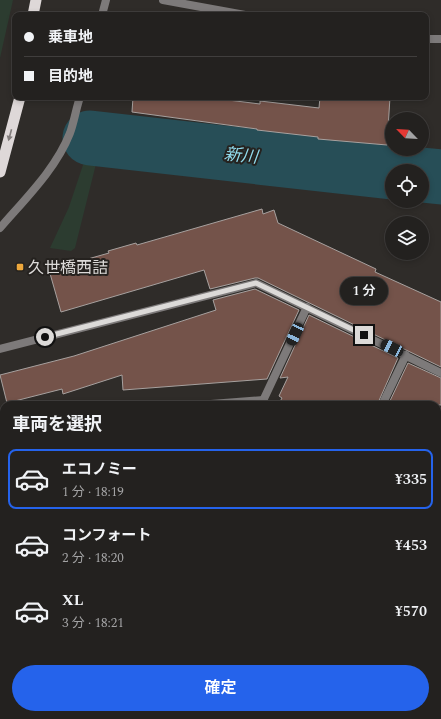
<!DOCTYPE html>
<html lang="ja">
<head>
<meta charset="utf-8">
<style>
	:root { --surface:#23211f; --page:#2f2e2c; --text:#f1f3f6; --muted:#a3a3a4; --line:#403e3d; --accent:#2563eb }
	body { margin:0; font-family:Spectral,"Noto Sans JP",serif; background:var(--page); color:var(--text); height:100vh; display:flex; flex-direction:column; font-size:15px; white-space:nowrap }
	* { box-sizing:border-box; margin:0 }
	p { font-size:13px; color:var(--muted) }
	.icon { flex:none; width:22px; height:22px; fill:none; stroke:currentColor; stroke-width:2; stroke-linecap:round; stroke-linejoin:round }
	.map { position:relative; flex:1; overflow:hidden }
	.side { position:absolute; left:0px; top:401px; width:441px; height:318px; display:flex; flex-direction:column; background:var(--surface); border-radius:12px 12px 0 0; box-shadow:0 2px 6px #0003,0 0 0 1px var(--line) }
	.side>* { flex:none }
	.guide { position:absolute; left:12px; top:12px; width:417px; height:88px; border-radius:8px; box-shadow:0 2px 6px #0003,0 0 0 1px var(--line); display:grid; align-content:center; height:88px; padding:0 12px; background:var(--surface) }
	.needle { width:26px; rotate:295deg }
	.controls { position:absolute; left:385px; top:112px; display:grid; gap:8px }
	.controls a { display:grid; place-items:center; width:44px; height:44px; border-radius:50%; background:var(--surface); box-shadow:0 2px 6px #0003,0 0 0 1px var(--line); font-size:20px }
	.end { position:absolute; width:18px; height:18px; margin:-9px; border:5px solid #dcdad8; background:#111; box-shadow:0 0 0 2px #111 }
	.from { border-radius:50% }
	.bubble { position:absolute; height:28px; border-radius:14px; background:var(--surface); box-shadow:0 2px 6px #0003,0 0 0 1px var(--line); font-size:13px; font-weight:600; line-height:28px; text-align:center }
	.car { position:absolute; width:12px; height:24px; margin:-12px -6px; border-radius:5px; box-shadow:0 0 3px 1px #0007; background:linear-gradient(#222 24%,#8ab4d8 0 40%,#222 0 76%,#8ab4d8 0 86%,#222 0) }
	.guide b { display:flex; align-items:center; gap:14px; height:38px; font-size:15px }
	.guide b+b { border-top:1px solid var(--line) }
	.guide i { width:10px; height:10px; background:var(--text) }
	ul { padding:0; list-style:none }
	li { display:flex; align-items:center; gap:12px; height:60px; margin:0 8px 6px; padding:0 4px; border:2px solid transparent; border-radius:8px }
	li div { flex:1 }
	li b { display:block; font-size:15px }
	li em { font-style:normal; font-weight:600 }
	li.active { border-color:var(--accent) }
	li>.icon { width:36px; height:36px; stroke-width:1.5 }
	h2 { padding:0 12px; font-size:18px; line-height:48px }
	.cta { display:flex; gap:8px; margin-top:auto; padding:8px 12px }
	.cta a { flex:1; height:46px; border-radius:24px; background:var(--accent); color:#fff; font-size:16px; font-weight:600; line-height:46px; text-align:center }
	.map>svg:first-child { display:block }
	.green { fill:#2c3c30 }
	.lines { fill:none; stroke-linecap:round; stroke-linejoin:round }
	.river { stroke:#274e57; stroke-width:55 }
	.building { fill:#74534a; stroke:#a7a19f }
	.service { stroke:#7d7a7a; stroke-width:8 }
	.minor { stroke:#7d7a7a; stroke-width:8 }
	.trunk { stroke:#ded8d8; stroke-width:11 }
	.oneway { fill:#827d7c }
	.route { stroke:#dcdad8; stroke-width:5 }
	.poi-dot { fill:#eea83c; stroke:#25221f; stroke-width:1.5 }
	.labels { text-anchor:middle; stroke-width:4; stroke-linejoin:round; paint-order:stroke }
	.poi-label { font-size:16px; fill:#dcdad8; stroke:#25221f; text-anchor:start }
	.water-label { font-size:17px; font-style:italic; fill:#92dcee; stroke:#25221f }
</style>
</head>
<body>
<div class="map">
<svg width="441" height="719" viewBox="0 0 441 719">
	<rect width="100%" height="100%" fill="#2f2c29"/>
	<!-- green -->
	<path class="green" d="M 0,0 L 13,0 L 0,58 Z
		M 84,162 L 96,164 L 75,248 L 71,251 L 50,248 L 69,207 Z"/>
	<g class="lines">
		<!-- river -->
		<path class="river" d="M 90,138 L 392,172
			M 422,175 L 441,177
			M 0,559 L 4,558
			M 437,674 L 441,677"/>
	</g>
	<!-- building -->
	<path class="building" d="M 133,97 L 204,97 L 260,104 L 260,101 L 319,108 L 320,97 L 390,97 L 387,145 L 318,139 L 318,137 L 257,130 L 257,129 L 132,112 Z
		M 262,209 L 263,214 L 274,210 L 278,223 L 376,269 L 375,272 L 441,302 L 441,367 L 258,278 L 255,278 L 210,289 L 204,270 L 61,312 L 49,270 L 109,253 L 108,251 L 136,243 L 137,245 Z
		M 255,289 L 299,310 L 267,379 L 123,390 L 122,375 L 63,394 L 62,389 L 7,403 L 0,375 L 74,356 L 216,310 L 213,300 Z
		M 309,315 L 398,358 L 377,405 L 278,405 L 282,398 L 279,396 L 288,377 L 280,378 Z
		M 408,363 L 441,378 L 441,405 L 388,405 Z"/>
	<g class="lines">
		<!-- service -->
		<path class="service" d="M 198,405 L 264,400
			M 0,420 L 4,420
			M 0,622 L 4,622
			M 369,715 L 378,719
			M 242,719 L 244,715"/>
		<!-- minor -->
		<path class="minor" d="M 163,0 L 245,15
			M 102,15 L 106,0
			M 426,39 L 441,39
			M 0,228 C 25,199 56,169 70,133 C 74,122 76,109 80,97
			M 0,349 L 256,283 L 441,373
			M 261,405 L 307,307
			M 382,405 L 406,355
			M 437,546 L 441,537
			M 437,598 L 441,600"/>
		<!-- trunk -->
		<path class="trunk" d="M 33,15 L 36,0
			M 0,172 L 20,97"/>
	</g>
	<!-- one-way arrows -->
	<defs><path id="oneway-solid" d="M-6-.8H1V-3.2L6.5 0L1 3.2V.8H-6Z"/></defs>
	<use class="oneway" href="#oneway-solid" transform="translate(10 135) rotate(105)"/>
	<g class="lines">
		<!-- route -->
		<path class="route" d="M 45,337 L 256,283 L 364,335"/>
	</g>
	<!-- markers -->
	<rect class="poi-dot" x="16" y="263" width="8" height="8" rx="2"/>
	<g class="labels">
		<!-- poi labels -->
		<g class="poi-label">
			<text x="28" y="273">久世橋西詰</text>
		</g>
		<!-- water labels -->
		<g class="water-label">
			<text transform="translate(241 155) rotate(6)" y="6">新川</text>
		</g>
	</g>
</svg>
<div class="controls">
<a><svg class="needle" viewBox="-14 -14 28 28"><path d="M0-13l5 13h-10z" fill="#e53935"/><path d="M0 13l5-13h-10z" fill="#a3a3a4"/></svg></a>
<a><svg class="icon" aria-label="locate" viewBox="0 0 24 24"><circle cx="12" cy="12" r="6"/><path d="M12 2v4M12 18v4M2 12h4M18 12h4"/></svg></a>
<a><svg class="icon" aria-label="layers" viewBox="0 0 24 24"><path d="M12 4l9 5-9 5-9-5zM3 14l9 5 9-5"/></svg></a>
</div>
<i class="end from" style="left:45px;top:337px"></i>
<i class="end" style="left:364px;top:335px"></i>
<div class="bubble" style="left:340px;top:277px;width:48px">1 分</div>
<i class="car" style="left:295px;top:334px;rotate:205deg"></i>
<i class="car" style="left:392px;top:348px;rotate:296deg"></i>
<div class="guide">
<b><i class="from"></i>乗車地</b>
<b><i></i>目的地</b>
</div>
<section class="side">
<h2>車両を選択</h2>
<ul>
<li class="active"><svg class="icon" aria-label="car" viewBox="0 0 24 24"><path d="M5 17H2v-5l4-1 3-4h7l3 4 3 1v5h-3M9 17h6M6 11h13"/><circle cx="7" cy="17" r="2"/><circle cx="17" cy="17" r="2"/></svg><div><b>エコノミー</b><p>1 分 · 18:19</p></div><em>¥335</em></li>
<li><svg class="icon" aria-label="car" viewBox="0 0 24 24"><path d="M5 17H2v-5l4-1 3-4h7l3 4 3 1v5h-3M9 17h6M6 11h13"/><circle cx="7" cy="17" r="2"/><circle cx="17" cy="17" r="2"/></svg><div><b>コンフォート</b><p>2 分 · 18:20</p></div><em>¥453</em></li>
<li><svg class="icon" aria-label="car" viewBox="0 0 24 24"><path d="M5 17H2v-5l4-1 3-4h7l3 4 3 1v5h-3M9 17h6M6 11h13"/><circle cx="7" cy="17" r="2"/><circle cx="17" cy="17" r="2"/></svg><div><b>XL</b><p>3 分 · 18:21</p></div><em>¥570</em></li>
</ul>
<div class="cta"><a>確定</a></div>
</section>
</div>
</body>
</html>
